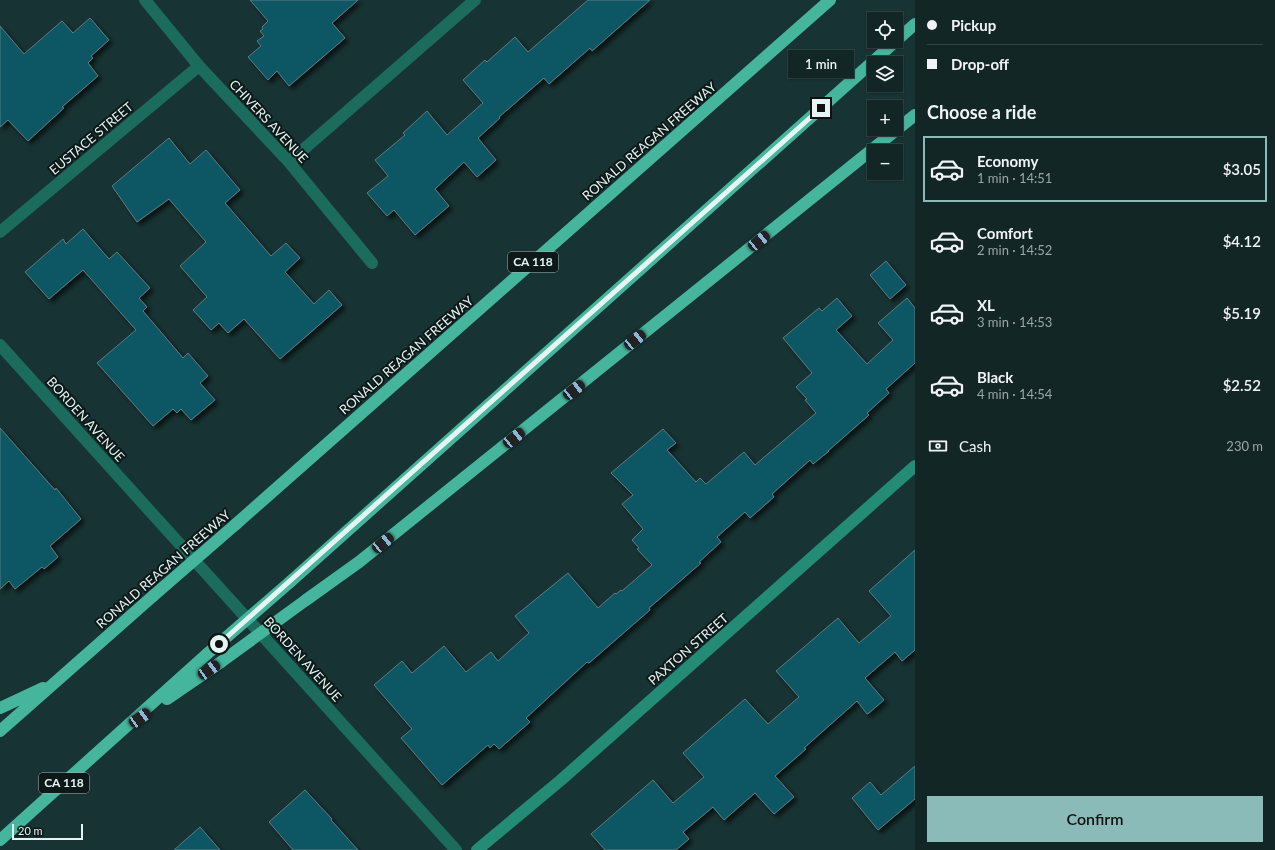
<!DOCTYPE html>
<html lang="en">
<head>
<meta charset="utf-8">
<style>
	:root { --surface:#122626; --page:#1f3232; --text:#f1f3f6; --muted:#9ca5a7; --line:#314343; --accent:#8bbbb9 }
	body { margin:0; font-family:Lato,sans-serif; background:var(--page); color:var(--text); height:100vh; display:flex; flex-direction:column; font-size:15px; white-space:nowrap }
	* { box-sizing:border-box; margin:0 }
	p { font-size:13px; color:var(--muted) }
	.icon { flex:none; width:22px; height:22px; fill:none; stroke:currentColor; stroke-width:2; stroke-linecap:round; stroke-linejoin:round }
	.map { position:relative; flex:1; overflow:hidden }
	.drawer { display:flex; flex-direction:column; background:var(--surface); width:360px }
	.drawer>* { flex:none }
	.guide { display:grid; align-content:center; height:88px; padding:0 12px; background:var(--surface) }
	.buttons { position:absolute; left:867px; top:12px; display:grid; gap:8px }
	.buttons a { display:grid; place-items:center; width:36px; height:36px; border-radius:0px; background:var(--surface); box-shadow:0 1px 3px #0004,0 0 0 1px var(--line); font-size:20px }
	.scale { position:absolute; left:12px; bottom:10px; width:71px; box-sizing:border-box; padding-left:4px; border:2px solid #e5f5f4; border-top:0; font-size:11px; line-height:14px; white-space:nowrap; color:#e5f5f4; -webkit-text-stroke:3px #0d1818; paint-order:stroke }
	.end { position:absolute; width:18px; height:18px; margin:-9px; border:5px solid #e5f5f4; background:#111; box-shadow:0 0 0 2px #111 }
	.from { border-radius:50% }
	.bubble { position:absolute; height:28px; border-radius:0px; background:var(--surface); box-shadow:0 1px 3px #0004,0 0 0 1px var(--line); font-size:13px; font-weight:600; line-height:28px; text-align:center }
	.car { position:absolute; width:12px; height:24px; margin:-12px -6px; border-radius:5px; box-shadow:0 0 3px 1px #0007; background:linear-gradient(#222 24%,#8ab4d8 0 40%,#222 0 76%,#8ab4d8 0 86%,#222 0) }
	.guide b { display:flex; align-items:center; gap:14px; height:38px; font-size:15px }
	.guide b+b { border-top:1px solid var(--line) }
	.guide i { width:10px; height:10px; background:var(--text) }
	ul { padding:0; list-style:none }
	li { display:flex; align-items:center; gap:12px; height:66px; margin:0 8px 6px; padding:0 4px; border:2px solid transparent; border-radius:0px }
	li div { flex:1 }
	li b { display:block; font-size:15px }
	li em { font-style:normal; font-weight:600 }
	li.on { border-color:var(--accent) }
	li>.icon { width:36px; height:36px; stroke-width:1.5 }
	h2 { padding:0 12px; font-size:18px; line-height:48px }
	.pay { display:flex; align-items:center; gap:10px; height:44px; padding:0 12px; font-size:15px }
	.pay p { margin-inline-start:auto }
	.button { display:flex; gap:8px; margin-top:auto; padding:8px 12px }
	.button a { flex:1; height:46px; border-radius:0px; background:var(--accent); color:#111; font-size:16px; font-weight:600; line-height:46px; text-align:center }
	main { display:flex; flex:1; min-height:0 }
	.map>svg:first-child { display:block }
	.building { fill:#0c5664; stroke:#5f7b81; filter:url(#shadow) }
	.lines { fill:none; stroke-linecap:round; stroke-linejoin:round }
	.street { stroke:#1c6c5d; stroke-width:12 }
	.secondary { stroke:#248b77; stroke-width:12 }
	.highway { stroke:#46b59e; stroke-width:12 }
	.highway-bridge { stroke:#46b59e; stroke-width:12 }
	.route { stroke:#e5f5f4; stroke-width:5 }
	.labels { text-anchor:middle; stroke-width:4; stroke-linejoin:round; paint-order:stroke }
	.shield { fill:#0d1818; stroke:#a4b3b2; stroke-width:1 }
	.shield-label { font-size:12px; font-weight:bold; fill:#e5f5f4 }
	.street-label { font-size:13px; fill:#e5f5f4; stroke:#0d1818 }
</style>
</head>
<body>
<main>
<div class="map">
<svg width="915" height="850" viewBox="0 0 915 850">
	<defs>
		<filter id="shadow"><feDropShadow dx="3.5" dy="3.5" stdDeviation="2" flood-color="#0009"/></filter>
	</defs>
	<rect width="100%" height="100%" fill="#183333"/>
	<!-- building -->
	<path class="building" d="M 250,0 L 358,0 L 332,23 L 345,38 L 289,86 L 277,71 L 268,80 L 248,57 L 261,46 L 257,41 L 264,36 L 260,31 L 263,29 L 262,27 L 268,21 Z
		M 588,0 L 650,0 L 592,51 L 590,48 L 549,84 L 544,78 L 499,117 L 500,118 L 478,138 L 496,160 L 477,177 L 464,162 L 435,189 L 449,206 L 415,235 L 394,210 L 387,216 L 367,193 L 388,176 L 375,160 L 405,135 L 403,133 L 427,111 L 447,135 L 483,103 L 463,80 L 485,60 L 487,62 L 515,37 L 528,52 Z
		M 90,18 L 109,40 L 91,56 L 93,58 L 88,63 L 98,76 L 62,107 L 64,108 L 28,141 L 8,120 L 0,127 L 0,26 L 24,54 L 62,21 L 73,33 Z
		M 169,138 L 190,164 L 206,150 L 240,190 L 225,203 L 271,256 L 286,243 L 300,258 L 285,272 L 314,304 L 329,290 L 342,305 L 280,359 L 244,319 L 228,333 L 219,323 L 211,330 L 193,310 L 207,297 L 180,266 L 206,242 L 169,199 L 137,222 L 112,186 Z
		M 83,229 L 109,259 L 117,252 L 150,288 L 139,298 L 147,307 L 143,311 L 183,358 L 188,353 L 208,376 L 200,383 L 215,400 L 191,420 L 181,409 L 177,413 L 173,409 L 153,426 L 97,363 L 136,330 L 83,270 L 49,299 L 25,272 L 63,239 L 66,244 Z
		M 886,261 L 906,285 L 890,299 L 870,275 Z
		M 837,298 L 852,316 L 836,330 L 867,364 L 893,340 L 878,323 L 907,298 L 915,308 L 915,363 L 886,389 L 889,393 L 867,413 L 869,415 L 828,451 L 829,451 L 813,464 L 810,460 L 772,494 L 774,497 L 750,518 L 745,512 L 717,537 L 721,542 L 699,562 L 701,563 L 649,608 L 650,610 L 589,663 L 587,662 L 526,718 L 530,722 L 499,749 L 494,744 L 490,748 L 488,745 L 442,785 L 401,738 L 412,729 L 374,685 L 402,661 L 412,673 L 444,646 L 466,672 L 491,652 L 498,661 L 529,633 L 515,616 L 568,573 L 598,608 L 615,593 L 616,594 L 621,590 L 622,591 L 652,565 L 637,549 L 639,548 L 632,540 L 643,529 L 622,504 L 633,495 L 611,473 L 663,429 L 676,443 L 667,450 L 696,482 L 700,478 L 706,484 L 744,452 L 755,465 L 816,413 L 805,400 L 807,399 L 796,387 L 812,373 L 783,338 L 819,308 L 822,311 Z
		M 0,428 L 55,490 L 56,488 L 81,519 L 50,546 L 58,557 L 44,569 L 42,567 L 15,589 L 9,581 L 0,589 Z
		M 915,550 L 915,650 L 902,661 L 895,652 L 865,678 L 884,700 L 869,713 L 867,714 L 857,701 L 804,748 L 806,749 L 775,776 L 794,797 L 774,814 L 755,793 L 724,820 L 713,807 L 683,832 L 689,839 L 676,850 L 605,850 L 591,834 L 653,780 L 673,803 L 704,777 L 683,753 L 745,699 L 768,724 L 799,697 L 776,671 L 838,618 L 859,643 L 891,616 L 869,591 Z
		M 915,766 L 915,799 L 878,830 L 852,798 L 870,782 L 881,795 Z
		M 305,790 L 332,819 L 331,820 L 358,850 L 293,850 L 269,822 Z
		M 200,827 L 220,850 L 174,850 Z"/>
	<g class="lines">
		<!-- street -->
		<path class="street" d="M 145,0 L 199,66 L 289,162 L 372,263
			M 289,162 L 475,0
			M 0,232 L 199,66
			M 0,345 L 456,850"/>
		<!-- secondary -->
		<path class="secondary" d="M 477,850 L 561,780 L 915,466"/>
		<!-- highway -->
		<path class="highway" d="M 236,524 L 830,0
			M 290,582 L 915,24
			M 306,600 L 359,562 L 915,115
			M 167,699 L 221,662
			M 0,708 L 43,688
			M 0,731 L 153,596
			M 0,840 L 207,654"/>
		<!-- highway-bridge -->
		<path class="highway-bridge" d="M 153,596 L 236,524
			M 207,654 L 290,582
			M 221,662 L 306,600"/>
	</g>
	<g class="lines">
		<!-- route -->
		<path class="route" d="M 219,644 L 821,108"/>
	</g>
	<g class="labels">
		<!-- shield labels -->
		<g class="shield">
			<rect x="508" y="252" width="50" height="20" rx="3"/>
			<rect x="39" y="773" width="50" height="20" rx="3"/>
		</g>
		<g class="shield-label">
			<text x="533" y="266">CA 118</text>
			<text x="64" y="787">CA 118</text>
		</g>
		<!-- street labels -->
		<g class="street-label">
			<text transform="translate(269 121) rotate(47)" y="5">CHIVERS AVENUE</text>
			<text transform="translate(91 138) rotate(-40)" y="5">EUSTACE STREET</text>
			<text transform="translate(649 141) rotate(-41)" y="5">RONALD REAGAN FREEWAY</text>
			<text transform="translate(406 355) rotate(-41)" y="5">RONALD REAGAN FREEWAY</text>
			<text transform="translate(86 419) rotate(48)" y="5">BORDEN AVENUE</text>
			<text transform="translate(163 569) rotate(-41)" y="5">RONALD REAGAN FREEWAY</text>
			<text transform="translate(688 649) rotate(-41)" y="5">PAXTON STREET</text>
			<text transform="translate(303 659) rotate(48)" y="5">BORDEN AVENUE</text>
		</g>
	</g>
</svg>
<div class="buttons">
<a><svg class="icon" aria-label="locate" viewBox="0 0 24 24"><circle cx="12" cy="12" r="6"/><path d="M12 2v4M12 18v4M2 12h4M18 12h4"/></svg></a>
<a><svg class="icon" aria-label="layers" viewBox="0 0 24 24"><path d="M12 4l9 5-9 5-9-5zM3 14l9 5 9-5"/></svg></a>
<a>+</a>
<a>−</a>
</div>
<div class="scale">20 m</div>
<i class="end from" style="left:219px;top:644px"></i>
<i class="end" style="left:821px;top:108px"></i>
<div class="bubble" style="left:788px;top:50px;width:66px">1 min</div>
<i class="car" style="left:759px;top:241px;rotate:51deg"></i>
<i class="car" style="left:635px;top:340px;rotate:51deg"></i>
<i class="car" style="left:574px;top:390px;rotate:52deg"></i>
<i class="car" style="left:514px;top:438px;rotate:51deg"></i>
<i class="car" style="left:383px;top:543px;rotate:51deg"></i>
<i class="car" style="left:209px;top:670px;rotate:55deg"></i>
<i class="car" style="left:140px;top:718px;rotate:55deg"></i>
</div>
<section class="drawer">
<div class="guide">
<b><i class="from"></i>Pickup</b>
<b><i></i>Drop-off</b>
</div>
<h2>Choose a ride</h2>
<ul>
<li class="on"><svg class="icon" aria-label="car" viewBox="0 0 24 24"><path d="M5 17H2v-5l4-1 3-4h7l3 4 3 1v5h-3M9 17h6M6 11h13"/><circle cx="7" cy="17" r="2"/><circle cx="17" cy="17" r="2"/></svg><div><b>Economy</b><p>1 min · 14:51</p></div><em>$3.05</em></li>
<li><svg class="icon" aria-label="car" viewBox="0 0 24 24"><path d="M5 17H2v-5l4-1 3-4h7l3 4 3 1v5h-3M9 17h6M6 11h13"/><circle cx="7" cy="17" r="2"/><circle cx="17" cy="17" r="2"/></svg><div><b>Comfort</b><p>2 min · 14:52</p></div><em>$4.12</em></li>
<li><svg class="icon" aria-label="car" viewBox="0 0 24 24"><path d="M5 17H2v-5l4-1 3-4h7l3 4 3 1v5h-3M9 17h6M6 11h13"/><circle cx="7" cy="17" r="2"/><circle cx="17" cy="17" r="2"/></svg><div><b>XL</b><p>3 min · 14:53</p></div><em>$5.19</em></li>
<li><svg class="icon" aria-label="car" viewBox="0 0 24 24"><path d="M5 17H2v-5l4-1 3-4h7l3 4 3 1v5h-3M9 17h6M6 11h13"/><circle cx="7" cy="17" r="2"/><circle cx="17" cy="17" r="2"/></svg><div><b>Black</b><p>4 min · 14:54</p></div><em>$2.52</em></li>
</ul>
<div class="pay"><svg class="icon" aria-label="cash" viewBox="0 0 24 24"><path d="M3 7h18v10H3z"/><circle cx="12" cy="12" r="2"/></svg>Cash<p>230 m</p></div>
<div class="button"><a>Confirm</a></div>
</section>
</main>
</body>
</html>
